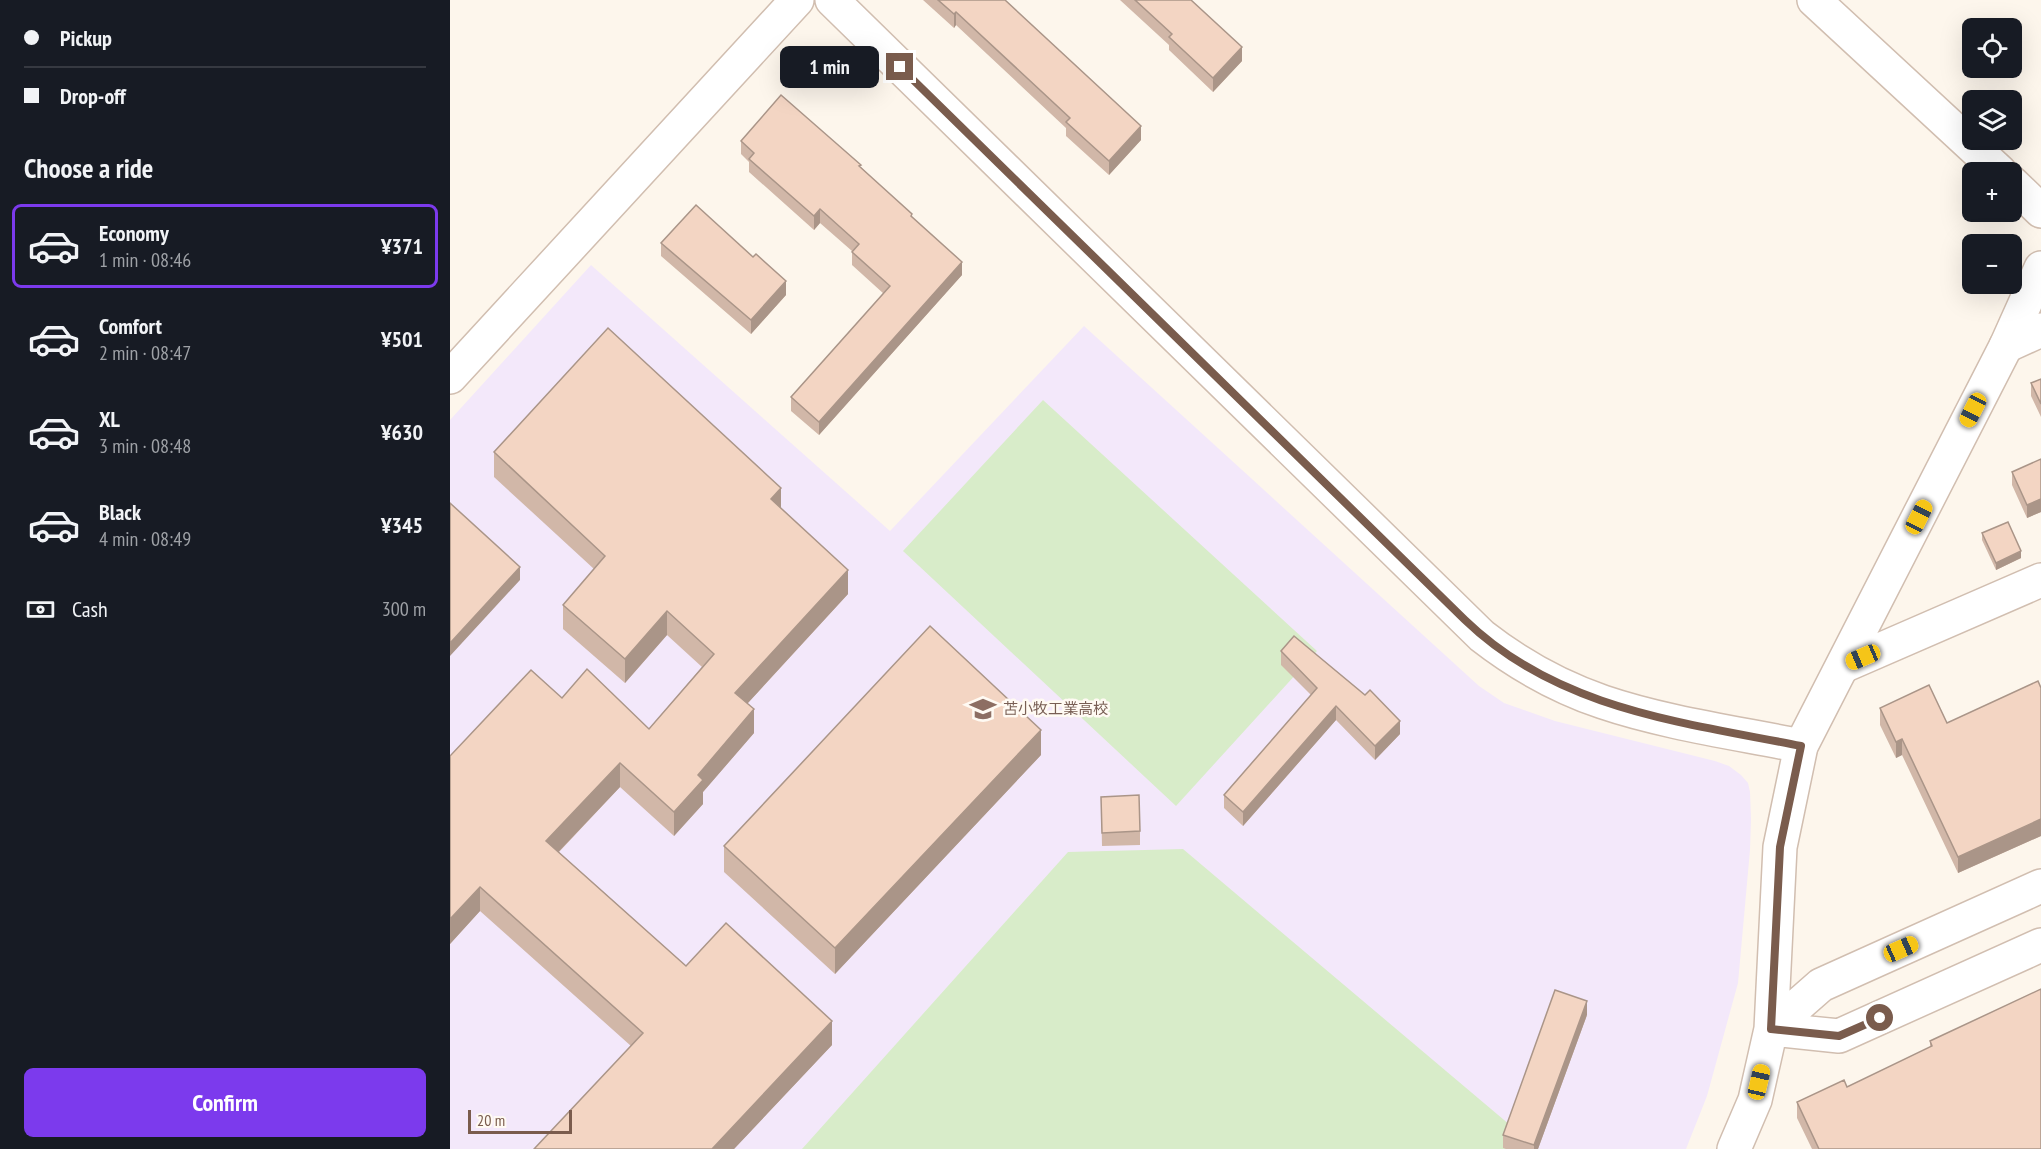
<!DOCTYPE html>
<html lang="en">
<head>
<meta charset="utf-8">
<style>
	:root { --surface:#171b24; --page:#242831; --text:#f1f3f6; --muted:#9ea1a6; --line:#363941; --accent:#7c3aed }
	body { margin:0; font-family:"PT Sans Narrow","Noto Sans JP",sans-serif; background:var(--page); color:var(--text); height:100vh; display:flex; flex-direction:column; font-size:22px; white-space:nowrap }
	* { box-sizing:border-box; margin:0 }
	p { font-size:20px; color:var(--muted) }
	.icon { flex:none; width:33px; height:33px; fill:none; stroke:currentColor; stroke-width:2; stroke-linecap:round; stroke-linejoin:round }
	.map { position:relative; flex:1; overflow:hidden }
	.drawer { display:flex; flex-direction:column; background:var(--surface); width:450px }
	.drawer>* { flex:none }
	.top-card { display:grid; align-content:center; height:132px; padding:0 24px; background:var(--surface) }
	.tools { position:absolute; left:1512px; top:18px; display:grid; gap:12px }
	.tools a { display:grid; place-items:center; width:60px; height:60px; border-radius:9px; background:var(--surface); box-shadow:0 6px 24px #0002; font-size:30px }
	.scale { position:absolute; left:18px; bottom:15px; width:104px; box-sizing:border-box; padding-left:6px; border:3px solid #7a5c4d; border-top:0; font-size:16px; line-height:21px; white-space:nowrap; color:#7a5c4d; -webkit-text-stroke:4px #fffaf3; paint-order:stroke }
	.end { position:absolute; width:27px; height:27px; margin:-14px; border:8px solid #7a5c4d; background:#fff; box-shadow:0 0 0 3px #fff }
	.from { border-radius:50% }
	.bubble { position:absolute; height:42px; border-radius:9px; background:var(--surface); box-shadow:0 6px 24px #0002; font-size:20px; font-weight:800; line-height:42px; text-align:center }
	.car { position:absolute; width:18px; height:36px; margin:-18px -9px; border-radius:8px; box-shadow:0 0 4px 2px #0007; background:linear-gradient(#f5c518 24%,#345 0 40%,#f5c518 0 76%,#345 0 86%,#f5c518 0) }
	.top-card b { display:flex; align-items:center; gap:21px; height:57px; font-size:22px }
	.top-card b+b { border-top:2px solid var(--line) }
	.top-card i { width:15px; height:15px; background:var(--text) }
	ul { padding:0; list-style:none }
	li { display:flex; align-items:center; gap:18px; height:84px; margin:0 12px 9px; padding:0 12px; border:3px solid transparent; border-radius:9px }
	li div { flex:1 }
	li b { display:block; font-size:22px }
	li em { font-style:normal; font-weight:800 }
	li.on { border-color:var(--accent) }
	li>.icon { width:54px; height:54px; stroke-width:1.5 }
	h2 { padding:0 24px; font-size:27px; line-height:72px }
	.pay { display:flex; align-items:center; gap:15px; height:66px; padding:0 24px; font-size:22px }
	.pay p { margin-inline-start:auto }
	.cta { display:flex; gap:12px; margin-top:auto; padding:12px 24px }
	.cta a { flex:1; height:69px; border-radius:9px; background:var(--accent); color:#fff; font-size:24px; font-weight:800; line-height:69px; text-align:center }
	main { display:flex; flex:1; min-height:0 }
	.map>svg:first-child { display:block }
	.education { fill:#f3e8fa }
	.pitch { fill:#d8ecc9 }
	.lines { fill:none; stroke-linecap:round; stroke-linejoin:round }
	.minor-casing { stroke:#d1beb0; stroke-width:36 }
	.tertiary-casing { stroke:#d1beb0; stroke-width:36 }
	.minor { stroke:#fff; stroke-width:33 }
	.tertiary { stroke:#fff; stroke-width:33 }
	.wall { fill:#d1b7a8 }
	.shaded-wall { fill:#aa9588 }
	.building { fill:#f3d5c3; stroke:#aa9588; stroke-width:1.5 }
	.route { stroke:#7a5c4d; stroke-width:8 }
	.labels { text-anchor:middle; stroke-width:5; stroke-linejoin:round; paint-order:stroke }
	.education-label { font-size:15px; fill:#785e54; stroke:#fffaf3; text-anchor:start }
</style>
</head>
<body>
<main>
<section class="drawer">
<div class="top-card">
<b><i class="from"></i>Pickup</b>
<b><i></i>Drop-off</b>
</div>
<h2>Choose a ride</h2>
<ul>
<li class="on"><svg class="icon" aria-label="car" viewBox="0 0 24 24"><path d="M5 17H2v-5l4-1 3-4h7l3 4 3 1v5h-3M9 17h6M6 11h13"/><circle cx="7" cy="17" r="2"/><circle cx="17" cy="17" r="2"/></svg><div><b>Economy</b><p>1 min · 08:46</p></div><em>¥371</em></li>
<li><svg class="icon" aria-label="car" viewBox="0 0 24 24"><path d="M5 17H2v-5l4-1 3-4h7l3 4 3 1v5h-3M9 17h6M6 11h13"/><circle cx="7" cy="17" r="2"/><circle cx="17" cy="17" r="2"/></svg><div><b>Comfort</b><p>2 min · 08:47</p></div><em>¥501</em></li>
<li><svg class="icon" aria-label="car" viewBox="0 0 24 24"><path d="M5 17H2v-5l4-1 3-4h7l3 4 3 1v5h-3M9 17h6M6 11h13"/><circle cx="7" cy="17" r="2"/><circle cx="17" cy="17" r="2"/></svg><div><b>XL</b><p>3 min · 08:48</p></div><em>¥630</em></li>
<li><svg class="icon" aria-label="car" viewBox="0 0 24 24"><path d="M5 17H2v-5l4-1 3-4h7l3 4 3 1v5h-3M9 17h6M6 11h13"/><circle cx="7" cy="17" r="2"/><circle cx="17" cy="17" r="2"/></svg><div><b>Black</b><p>4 min · 08:49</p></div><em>¥345</em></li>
</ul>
<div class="pay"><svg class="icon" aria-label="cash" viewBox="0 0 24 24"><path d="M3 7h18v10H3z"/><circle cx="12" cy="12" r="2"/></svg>Cash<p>300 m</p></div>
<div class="cta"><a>Confirm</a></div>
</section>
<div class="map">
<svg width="1591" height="1149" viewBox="0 0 1591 1149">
	<rect width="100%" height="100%" fill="#fdf6ec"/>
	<!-- education -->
	<path class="education" d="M 141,265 L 440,531 L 634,326 L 1029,686 L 1054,703 L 1105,721 L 1265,761 L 1279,766 L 1291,775 L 1298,783 L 1300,792 L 1301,819 L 1300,850 L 1288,983 L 1257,1096 L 1236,1149 L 0,1149 L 0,420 Z"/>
	<!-- pitch -->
	<path class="pitch" d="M 593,400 L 867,651 L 726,806 L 453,551 Z
		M 733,849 L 1086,1147 L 1085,1149 L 352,1149 L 618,852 Z"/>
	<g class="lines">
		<!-- minor casing -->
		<g class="minor-casing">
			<path id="minor" d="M 382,0 L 1032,636 C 1068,664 1109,687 1153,702 C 1215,723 1287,733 1351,746
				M 1364,0 L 1550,172
				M 1562,183 L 1591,211
				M 1556,346 L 1591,330
				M 0,377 L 347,0
				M 1393,666 L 1591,580"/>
		</g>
		<!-- tertiary casing -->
		<g class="tertiary-casing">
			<path id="tertiary" d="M 1321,1029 L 1371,985 L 1591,886
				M 1321,1029 L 1389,1036 L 1591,945
				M 1284,1149 L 1305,1100 L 1321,1029 L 1330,847 L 1351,746 L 1556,346 L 1591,268"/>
		</g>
		<!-- minor -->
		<use href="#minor" class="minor"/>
		<!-- tertiary -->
		<use href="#tertiary" class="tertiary"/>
	</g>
	<!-- wall -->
	<path class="wall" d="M 473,0 L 555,0 L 691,140 L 659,175 L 616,136 L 616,128 L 506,25 L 504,28 Z
		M 670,0 L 741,0 L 792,61 L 763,92 L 719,50 L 719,45 Z
		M 291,141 L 411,167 L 462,217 L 512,275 L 369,435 L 341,411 L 341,397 L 434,294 L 402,265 L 402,251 L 370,223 L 364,230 L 299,172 L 299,162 L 291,154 Z
		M 211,243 L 336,295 L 301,334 L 211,256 Z
		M 1591,379 L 1591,417 L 1581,396 L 1581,383 Z
		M 44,452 L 331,509 L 398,594 L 297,704 L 304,733 L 253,792 L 253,804 L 224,836 L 170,787 L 109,852 L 236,966 L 382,1045 L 284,1149 L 84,1149 L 181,1046 L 30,911 L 0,944 L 0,756 L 112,698 L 199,729 L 252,667 L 217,635 L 175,683 L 113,629 L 113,605 L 144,569 L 44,477 Z
		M 1591,459 L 1591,512 L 1577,518 L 1562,485 L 1562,472 Z
		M 1532,533 L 1571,558 L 1546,570 L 1532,540 Z
		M 831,651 L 950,734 L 925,760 L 886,720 L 793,826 L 774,808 L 774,795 L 861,695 L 831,665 Z
		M 1591,688 L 1591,836 L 1508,873 L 1452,755 L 1446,758 L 1430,725 L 1430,708 L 1497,723 Z
		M 591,755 L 385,974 L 274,872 L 274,846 Z
		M 651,797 L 690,831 L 690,845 L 652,846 Z
		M 1137,1015 L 1088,1149 L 1056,1149 L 1053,1148 L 1053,1135 Z
		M 1480,1041 L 1591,1149 L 1362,1149 L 1347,1118 L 1347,1102 L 1397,1087 L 1480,1048 Z"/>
	<!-- shaded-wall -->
	<path class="shaded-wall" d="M 506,12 L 506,25 L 504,28 L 504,14 Z
		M 792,47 L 792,61 L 763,92 L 763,78 Z
		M 691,126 L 691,140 L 659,175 L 659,161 Z
		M 370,209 L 370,223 L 364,230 L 364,216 Z
		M 512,262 L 512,275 L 369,435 L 369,422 Z
		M 336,281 L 336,295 L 301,334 L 301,320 Z
		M 331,488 L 331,512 L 321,499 Z
		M 1591,499 L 1591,512 L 1577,518 L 1577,505 Z
		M 1571,551 L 1571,558 L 1546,570 L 1546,563 Z
		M 70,567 L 70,580 L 0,656 L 0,643 Z
		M 398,570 L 398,594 L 285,717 L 285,693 Z
		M 217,611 L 217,635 L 175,683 L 175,659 Z
		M 886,706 L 886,720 L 793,826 L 793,812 Z
		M 304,709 L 304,733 L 253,792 L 253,804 L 224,836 L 224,812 L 248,775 Z
		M 950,721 L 950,734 L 925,760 L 925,746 Z
		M 591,730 L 591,755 L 385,974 L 385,948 Z
		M 1452,739 L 1452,755 L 1446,758 L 1446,742 Z
		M 170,763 L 170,787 L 96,865 L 96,841 Z
		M 1591,819 L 1591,836 L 1508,873 L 1508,857 Z
		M 30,887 L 30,911 L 0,944 L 0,919 Z
		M 1137,1001 L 1137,1015 L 1088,1149 L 1084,1149 L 1084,1145 Z
		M 382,1021 L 382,1045 L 284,1149 L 262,1149 Z"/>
	<!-- building -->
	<path class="building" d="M 488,0 L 555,0 L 691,126 L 659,161 L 616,122 L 620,118 L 506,12 L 504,14 Z
		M 685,0 L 741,0 L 792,47 L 763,78 L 719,37 L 722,34 Z
		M 331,95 L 411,165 L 409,166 L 462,214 L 461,216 L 512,262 L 369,422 L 341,397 L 440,286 L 402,252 L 409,244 L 370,209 L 364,216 L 299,159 L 304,153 L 291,141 Z
		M 246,205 L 303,257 L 306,254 L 336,281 L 301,320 L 211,243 Z
		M 158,328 L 331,488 L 321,499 L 398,570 L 285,693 L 304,709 L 248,775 L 253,780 L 224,812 L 170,763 L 96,841 L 236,966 L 276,923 L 382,1021 L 262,1149 L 84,1149 L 193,1033 L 30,887 L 0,919 L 0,756 L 81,670 L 112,698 L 137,669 L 199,729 L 264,654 L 217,611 L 175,659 L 113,605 L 155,556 L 44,452 Z
		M 1591,379 L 1591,404 L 1581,383 Z
		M 1591,459 L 1591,499 L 1577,505 L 1562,472 Z
		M 0,503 L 70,567 L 0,643 Z
		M 1558,522 L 1571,551 L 1546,563 L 1532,533 Z
		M 480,626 L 591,730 L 385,948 L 274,846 Z
		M 844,636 L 915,695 L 920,690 L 950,721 L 925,746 L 886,706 L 793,812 L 774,795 L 867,688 L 831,651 Z
		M 1588,681 L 1591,688 L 1591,819 L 1508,857 L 1452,739 L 1446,742 L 1430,708 L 1479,685 L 1497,723 Z
		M 689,795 L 690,831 L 652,833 L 651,797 Z
		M 1591,989 L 1591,1149 L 1369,1149 L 1347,1102 L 1394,1080 L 1397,1087 L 1482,1046 L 1480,1041 Z
		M 1105,990 L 1137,1001 L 1084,1145 L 1053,1135 Z"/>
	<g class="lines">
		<!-- route -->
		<path class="route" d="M 450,67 L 1015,620 C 1107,709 1231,722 1351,746 L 1330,847 L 1321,1029 L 1389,1036 L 1430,1018"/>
	</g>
	<!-- icons -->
	<defs>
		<g id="school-bare" transform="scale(2.07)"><path d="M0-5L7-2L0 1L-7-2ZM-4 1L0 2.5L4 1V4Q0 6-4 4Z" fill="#8d6e63" stroke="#fffaf3" stroke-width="2.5" paint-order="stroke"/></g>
	</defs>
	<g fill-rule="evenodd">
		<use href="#school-bare" x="533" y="709"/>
	</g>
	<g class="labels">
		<!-- education labels -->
		<g class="education-label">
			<text x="553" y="714">苫小牧工業高校</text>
		</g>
	</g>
</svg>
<div class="tools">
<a><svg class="icon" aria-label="locate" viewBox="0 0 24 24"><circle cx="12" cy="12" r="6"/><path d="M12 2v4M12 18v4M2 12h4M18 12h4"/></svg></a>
<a><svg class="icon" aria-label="layers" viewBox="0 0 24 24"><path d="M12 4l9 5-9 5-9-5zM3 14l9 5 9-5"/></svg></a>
<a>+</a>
<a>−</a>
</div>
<div class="scale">20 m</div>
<i class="end from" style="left:1430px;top:1018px"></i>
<i class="end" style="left:450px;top:67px"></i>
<div class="bubble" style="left:330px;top:46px;width:99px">1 min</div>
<i class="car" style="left:1523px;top:410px;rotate:207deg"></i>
<i class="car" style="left:1469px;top:517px;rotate:27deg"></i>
<i class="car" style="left:1413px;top:657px;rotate:247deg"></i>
<i class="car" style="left:1451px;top:949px;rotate:66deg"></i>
<i class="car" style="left:1309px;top:1082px;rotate:13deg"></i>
</div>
</main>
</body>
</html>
